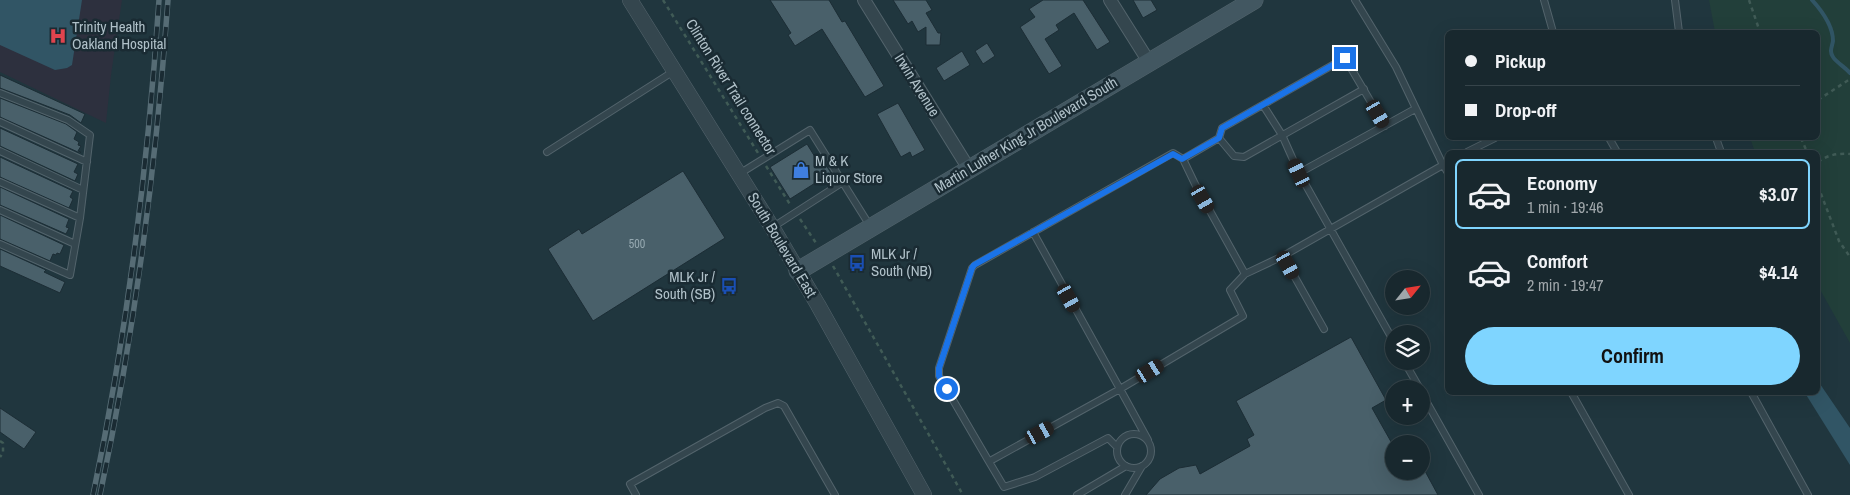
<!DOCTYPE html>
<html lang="en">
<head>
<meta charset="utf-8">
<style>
	:root { --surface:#18282e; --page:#25343a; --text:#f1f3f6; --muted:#9fa6aa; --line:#36444a; --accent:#7fd5ff }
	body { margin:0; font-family:"Archivo Narrow",sans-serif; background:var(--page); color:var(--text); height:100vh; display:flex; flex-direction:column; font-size:19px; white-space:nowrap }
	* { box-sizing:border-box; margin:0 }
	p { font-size:16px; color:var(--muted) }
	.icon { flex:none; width:28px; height:28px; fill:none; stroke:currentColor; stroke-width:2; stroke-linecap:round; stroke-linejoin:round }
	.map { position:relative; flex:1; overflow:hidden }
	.drawer { position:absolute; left:1445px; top:150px; width:375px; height:245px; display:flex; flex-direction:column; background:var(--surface); border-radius:8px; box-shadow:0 5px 20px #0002,0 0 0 1px var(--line) }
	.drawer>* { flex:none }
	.hud { position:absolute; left:1445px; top:30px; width:375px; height:110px; border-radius:8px; box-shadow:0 5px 20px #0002,0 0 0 1px var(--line); display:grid; align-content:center; height:110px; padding:0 20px; background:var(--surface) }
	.needle { width:32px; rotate:60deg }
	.tools { position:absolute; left:1385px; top:270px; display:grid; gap:10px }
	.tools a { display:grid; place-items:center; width:45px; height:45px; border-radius:50%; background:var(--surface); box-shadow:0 5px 20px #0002,0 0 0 1px var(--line); font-size:25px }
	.end { position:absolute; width:22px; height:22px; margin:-11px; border:6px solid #1a73e8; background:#fff; box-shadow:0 0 0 2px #fff }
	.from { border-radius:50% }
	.car { position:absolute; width:15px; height:30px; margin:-15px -8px; border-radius:6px; box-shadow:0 0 4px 1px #0007; background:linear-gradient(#222 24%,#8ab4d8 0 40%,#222 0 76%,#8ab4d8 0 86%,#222 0) }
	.hud b { display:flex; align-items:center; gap:18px; height:48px; font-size:19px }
	.hud b+b { border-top:1px solid var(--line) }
	.hud i { width:12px; height:12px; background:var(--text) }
	ul { padding:9px 0 0; list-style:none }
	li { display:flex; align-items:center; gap:15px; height:70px; margin:0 10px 8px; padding:0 10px; border:2px solid transparent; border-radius:8px }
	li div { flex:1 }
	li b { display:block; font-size:19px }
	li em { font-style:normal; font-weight:800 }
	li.on { border-color:var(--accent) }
	li>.icon { width:45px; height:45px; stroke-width:1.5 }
	.cta { display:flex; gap:10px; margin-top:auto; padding:10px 20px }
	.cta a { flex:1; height:58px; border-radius:30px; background:var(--accent); color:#111; font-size:20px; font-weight:800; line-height:58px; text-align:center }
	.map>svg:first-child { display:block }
	.medical { fill:#2d303e }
	.green { fill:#223f3a }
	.water { fill:#315565 }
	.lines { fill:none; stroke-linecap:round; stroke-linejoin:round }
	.stream { stroke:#315565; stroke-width:4 }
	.building { fill:#49606a; stroke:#1c2d35 }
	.service-casing { stroke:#53646c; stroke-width:8 }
	.minor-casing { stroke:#53646c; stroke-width:14 }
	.tertiary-casing { stroke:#53646c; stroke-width:16 }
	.secondary-casing { stroke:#53646c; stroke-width:19 }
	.path { stroke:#405b56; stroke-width:2.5; stroke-dasharray:4 4; stroke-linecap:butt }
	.service { stroke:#34464e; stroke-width:6 }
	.minor { stroke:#34464e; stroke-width:12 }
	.tertiary { stroke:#34464e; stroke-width:15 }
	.secondary { stroke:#425761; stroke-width:18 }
	.rail-casing { stroke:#566c75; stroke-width:5.5 }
	.rail { stroke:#1a2b33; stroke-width:4; stroke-dasharray:11; stroke-linecap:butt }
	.route { stroke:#1a73e8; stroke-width:6 }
	.labels { text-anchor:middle; stroke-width:5; stroke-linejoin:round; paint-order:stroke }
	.number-label { font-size:12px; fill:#96a9b1 }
	.poi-label { font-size:15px; fill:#b0c1c9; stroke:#1a2b33; text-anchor:start }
	.street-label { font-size:15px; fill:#b0c1c9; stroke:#1a2b33 }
</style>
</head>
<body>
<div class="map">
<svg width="1850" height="495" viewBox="0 0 1850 495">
	<rect width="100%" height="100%" fill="#20363e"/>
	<!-- medical -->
	<path class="medical" d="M 0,0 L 122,0 L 111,75 L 106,123 L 0,72 Z"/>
	<!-- green -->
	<path class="green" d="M 1709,0 L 1850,0 L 1850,343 L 1818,286 L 1818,152 L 1755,152 L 1750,138 L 1818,138 L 1818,32 L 1715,32 Z"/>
	<!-- water -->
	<path class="water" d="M 0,0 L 82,0 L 72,65 L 67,68 L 55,70 L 0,45 Z
		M 1818,381 L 1850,428 L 1850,465 L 1805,393 L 1818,392 Z"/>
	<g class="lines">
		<!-- stream -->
		<path class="stream" d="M 1812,0 C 1822,11 1833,25 1833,41 C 1832,47 1829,51 1833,57 C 1837,63 1845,67 1850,73"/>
	</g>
	<!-- building -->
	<path class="building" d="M 770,0 L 829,0 L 842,22 L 845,21 L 884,86 L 865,97 L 822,29 L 795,46 L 788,35 L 791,33 Z
		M 893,0 L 926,0 L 932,10 L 926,13 L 938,33 L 941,33 L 940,45 L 926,45 L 926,27 L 918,32 L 912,21 L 908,24 Z
		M 1043,0 L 1083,0 L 1110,42 L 1097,50 L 1074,13 L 1056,25 L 1059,30 L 1045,39 L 1062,66 L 1049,74 L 1020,27 L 1035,17 L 1029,9 Z
		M 1133,0 L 1151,0 L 1157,10 L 1143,18 Z
		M 987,43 L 995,56 L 983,64 L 975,51 Z
		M 962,51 L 970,65 L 944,81 L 936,68 Z
		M 0,75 L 85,114 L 81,123 L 70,115 L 0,88 Z
		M 0,98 L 66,124 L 77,132 L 74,139 L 79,142 L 78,145 L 81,146 L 78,151 L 81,152 L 80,153 L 0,117 Z
		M 898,103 L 925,150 L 912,157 L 910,152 L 901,157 L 877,114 Z
		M 0,128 L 78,164 L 74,172 L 78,174 L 75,181 L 0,146 Z
		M 807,144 L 820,165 L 824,162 L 831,173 L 790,199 L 770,167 Z
		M 0,157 L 73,191 L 70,197 L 73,199 L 69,208 L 0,177 Z
		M 683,171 L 725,238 L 593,321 L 548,249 L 579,229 L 582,234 Z
		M 0,187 L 69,219 L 66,227 L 69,228 L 66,234 L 0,205 Z
		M 0,215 L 64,245 L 60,254 L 57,253 L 56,255 L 53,254 L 50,261 L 0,239 Z
		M 0,249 L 46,270 L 44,272 L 65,282 L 60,293 L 0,266 Z
		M 1351,337 L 1386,400 L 1372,408 L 1394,447 L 1394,471 L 1425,471 L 1438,495 L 1146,495 L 1160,479 L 1179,468 L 1196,465 L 1200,474 L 1250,446 L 1247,439 L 1254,435 L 1236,401 Z
		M 0,408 L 36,432 L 24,449 L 0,432 Z"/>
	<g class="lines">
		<!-- service casing -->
		<g class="service-casing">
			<path id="service" d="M 1544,0 L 1553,32
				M 1675,0 L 1679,32
				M 0,93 L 68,120 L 90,135 L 80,218 L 70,275 L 0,244
				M 1263,105 L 1282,135 L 1299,173
				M 0,122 L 87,162
				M 1219,138 L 1234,156 L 1244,157 L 1364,89
				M 1609,138 L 1617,152
				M 1716,138 L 1721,152
				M 0,151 L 83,190
				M 547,152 L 674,71
				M 1467,152 L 1495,138
				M 1183,159 L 1219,138 L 1222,128 L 1345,58 L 1385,126
				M 1448,163 L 1443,165 L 1448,173
				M 739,174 L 810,130 L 870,226
				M 0,182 L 80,218
				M 0,210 L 75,244
				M 773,227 L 843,182
				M 1033,232 L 1120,389 L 1243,316 L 1230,290 L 1245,274 L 1195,184 L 1183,159 L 1173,153 L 975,265 L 972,268 L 939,368 L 939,376 L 988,460 L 990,461 L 1120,389 L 1148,440
				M 1283,256 L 1324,329
				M 1245,274 L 1283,256 L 1443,165 L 1396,67 L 1355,0
				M 1394,342 L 1299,173 L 1415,109
				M 1404,361 L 1420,389
				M 1421,392 L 1479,495
				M 1571,392 L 1629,495
				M 1751,392 L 1808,495
				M1117 451a17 17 0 1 1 34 0a17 17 0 1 1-34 0Z
				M 988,460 L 1004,487 L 1035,477 L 1108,438 L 1117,447
				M 636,495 L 630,484 L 765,408 L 778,403 L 784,406 L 835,495
				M 1077,495 L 1126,466
				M 1125,495 L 1142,466"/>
		</g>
		<!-- minor casing -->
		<g class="minor-casing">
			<path id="minor" d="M 864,0 L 969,169
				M 1110,0 L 1149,62"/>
		</g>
		<!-- tertiary casing -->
		<g class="tertiary-casing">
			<path id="tertiary" d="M 630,0 L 775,232 L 818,305 L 924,495"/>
		</g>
		<!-- secondary casing -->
		<g class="secondary-casing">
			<path id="secondary" d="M 798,271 L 1254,0"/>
		</g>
		<!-- path -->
		<path class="path" d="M 663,0 L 758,153
			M 1749,0 L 1760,32
			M 1818,100 L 1850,79
			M 1801,138 L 1807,152
			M 1818,162 C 1827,155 1838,153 1850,154
			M 766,166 L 791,206
			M 1818,186 L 1839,241 L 1850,257
			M 800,219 L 816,243
			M 833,266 L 963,495
			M 0,441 L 3,443 L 3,453 L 0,457"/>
		<!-- service -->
		<use href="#service" class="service"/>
		<!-- minor -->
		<use href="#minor" class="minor"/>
		<!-- tertiary -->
		<use href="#tertiary" class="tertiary"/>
		<!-- secondary -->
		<use href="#secondary" class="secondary"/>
		<!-- rail casing -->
		<g class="rail-casing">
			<path id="rail" d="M 93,495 C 127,332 148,166 159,0
				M 100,495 C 135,331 156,167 168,0"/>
		</g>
		<!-- rail -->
		<use href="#rail" class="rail"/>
	</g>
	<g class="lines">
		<!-- route -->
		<path class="route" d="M 947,389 L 939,376 L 939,368 L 972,268 L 974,265 L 1173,154 L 1182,159 L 1219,138 L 1222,128 L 1345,58"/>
	</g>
	<!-- icons -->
	<defs>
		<g id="hospital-bare" transform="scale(1.35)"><path d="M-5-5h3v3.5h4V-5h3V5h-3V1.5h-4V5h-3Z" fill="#e0444e" stroke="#1a2b33" stroke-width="2.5" paint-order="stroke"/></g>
		<g id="shop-bare" transform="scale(1.35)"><path d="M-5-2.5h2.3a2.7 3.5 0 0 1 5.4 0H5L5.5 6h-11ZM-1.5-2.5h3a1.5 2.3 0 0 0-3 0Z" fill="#3f7fe0" stroke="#1a2b33" stroke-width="2.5" paint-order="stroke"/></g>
		<g id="bus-bare" transform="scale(1.35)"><path d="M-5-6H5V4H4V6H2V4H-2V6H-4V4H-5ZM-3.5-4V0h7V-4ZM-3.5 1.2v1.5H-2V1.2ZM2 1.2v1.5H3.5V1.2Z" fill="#1a4fb4" stroke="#1a2b33" stroke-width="2.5" paint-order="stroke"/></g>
	</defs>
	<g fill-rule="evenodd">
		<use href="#hospital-bare" x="58" y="36"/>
		<use href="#shop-bare" x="801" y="170"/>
		<use href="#bus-bare" x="857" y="263"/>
		<use href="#bus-bare" x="729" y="286"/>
	</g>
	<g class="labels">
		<!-- number labels -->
		<g class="number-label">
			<text x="637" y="248">500</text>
		</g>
		<!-- poi labels -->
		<g class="poi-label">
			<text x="72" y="32">Trinity Health<tspan x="72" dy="17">Oakland Hospital</tspan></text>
			<text x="815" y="166">M &amp; K<tspan x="815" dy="17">Liquor Store</tspan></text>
			<text x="871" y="259">MLK Jr /<tspan x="871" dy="17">South (NB)</tspan></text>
			<text x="715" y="282" text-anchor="end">MLK Jr /<tspan x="715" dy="17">South (SB)</tspan></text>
		</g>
		<!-- street labels -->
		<g class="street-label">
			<text transform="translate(917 85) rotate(58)" y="5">Irwin Avenue</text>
			<text transform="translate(731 87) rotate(58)" y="5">Clinton River Trail connector</text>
			<text transform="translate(1026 135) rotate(-31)" y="5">Martin Luther King Jr Boulevard South</text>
			<text transform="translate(782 245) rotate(59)" y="5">South Boulevard East</text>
		</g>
	</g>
</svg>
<div class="tools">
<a><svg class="needle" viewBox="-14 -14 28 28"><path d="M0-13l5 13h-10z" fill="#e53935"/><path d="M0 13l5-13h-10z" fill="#9fa6aa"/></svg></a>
<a><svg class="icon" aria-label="layers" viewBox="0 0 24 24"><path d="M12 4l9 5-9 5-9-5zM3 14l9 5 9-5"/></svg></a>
<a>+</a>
<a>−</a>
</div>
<i class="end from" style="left:947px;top:389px"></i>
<i class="end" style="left:1345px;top:58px"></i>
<i class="car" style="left:1378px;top:114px;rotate:150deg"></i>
<i class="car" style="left:1299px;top:173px;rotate:335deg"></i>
<i class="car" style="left:1203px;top:199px;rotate:150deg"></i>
<i class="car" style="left:1288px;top:265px;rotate:151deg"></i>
<i class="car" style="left:1069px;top:298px;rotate:151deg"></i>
<i class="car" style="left:1150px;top:371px;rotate:59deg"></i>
<i class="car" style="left:1040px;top:433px;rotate:61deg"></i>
<div class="hud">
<b><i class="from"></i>Pickup</b>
<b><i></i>Drop-off</b>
</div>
<section class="drawer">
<ul>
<li class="on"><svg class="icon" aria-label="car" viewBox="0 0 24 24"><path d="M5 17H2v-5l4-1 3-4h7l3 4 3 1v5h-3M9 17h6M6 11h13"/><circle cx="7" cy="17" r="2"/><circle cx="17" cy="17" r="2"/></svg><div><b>Economy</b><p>1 min · 19:46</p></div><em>$3.07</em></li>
<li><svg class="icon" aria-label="car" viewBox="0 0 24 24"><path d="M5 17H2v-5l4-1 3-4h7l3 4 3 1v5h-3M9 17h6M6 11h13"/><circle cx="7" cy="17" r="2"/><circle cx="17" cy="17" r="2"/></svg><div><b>Comfort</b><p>2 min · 19:47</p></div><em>$4.14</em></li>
</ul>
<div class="cta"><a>Confirm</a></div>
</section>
</div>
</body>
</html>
